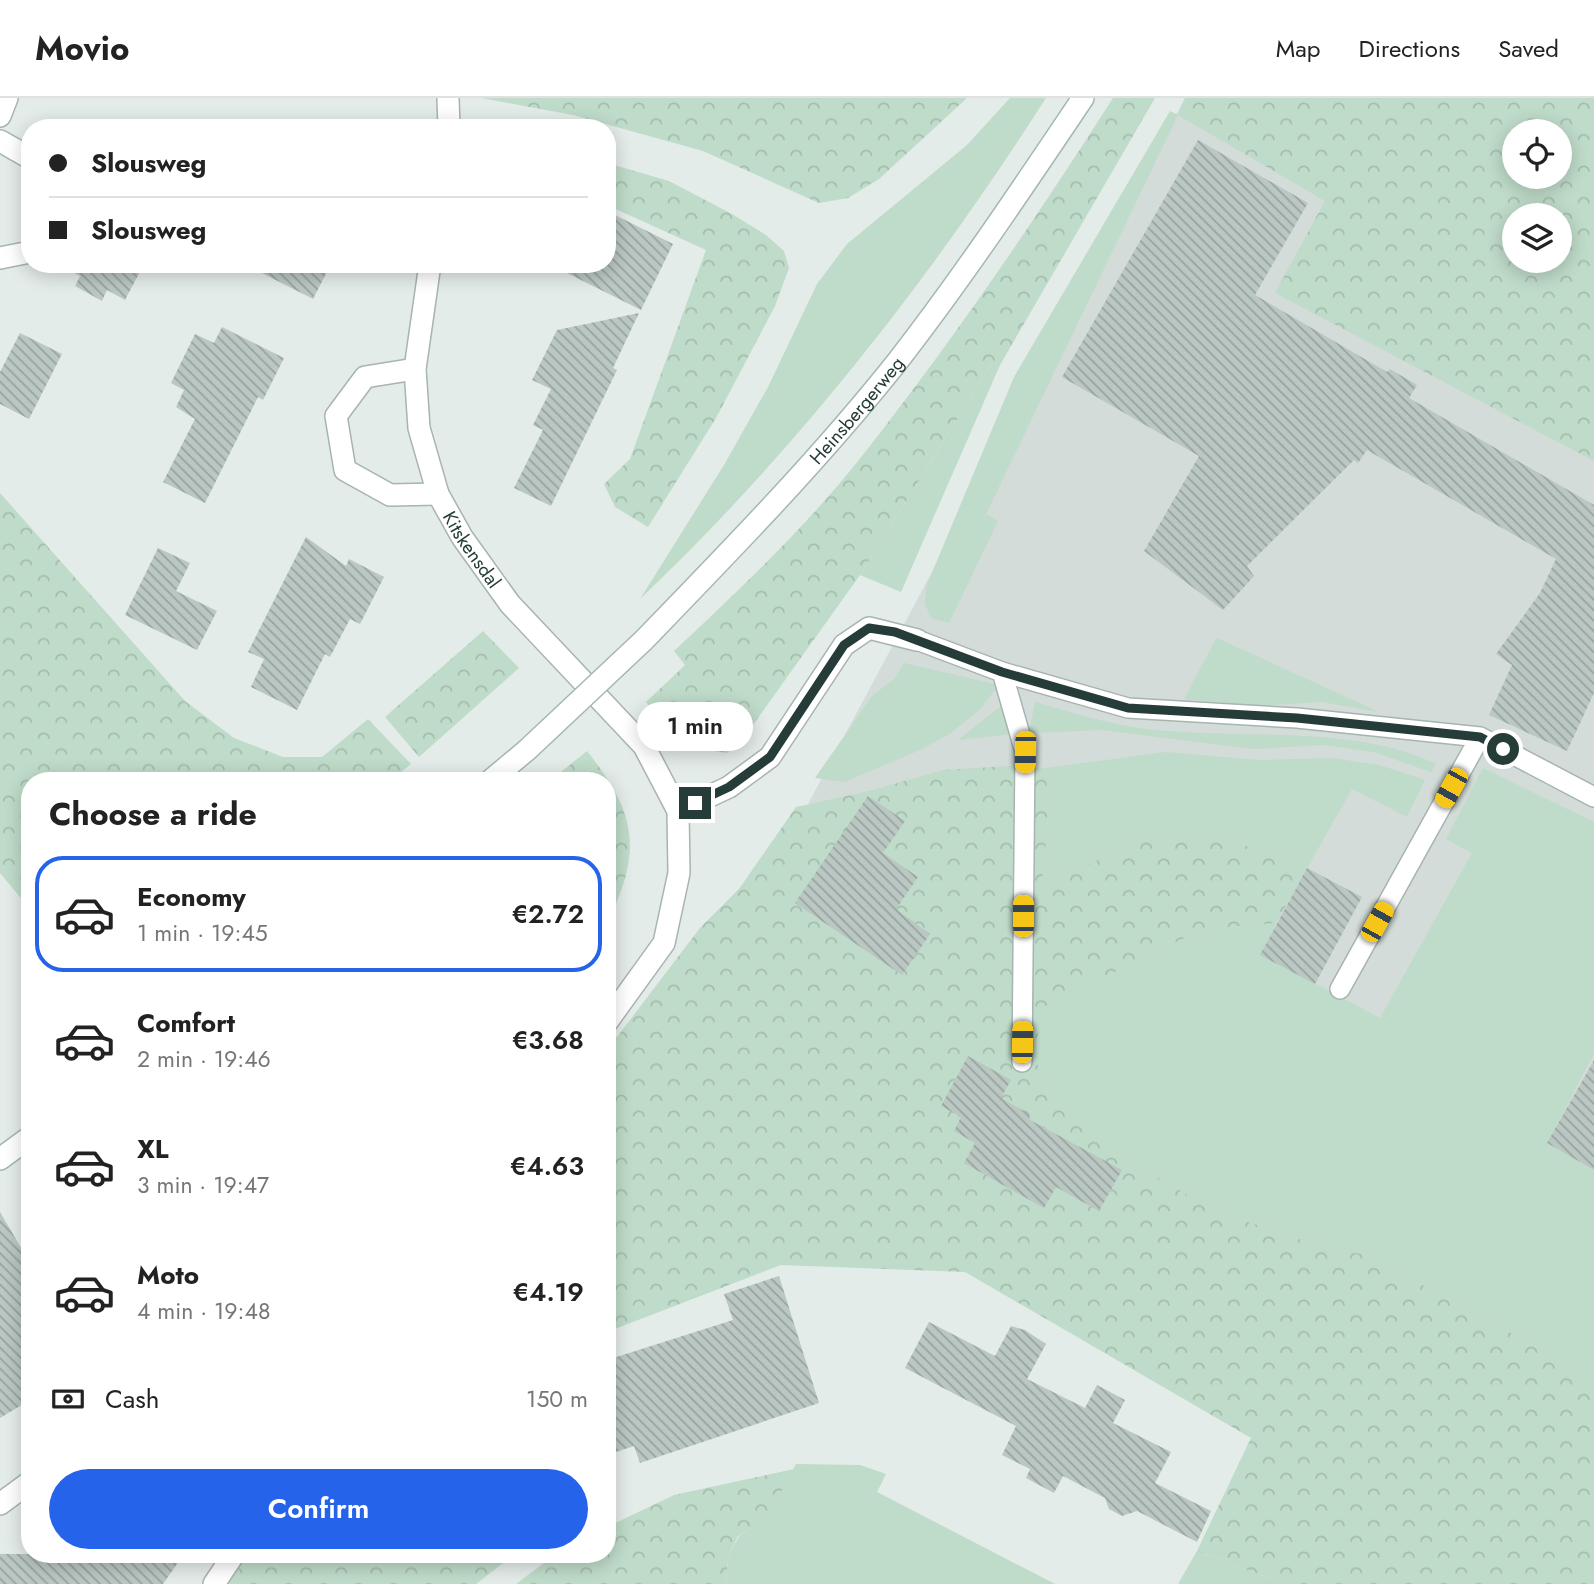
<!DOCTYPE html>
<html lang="en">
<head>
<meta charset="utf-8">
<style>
	:root { --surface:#fff; --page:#f6f6f6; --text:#222; --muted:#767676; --line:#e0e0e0; --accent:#2563eb }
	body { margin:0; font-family:Jost,sans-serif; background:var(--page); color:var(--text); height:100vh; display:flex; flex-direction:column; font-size:26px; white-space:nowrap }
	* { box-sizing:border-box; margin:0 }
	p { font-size:23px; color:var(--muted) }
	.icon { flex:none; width:38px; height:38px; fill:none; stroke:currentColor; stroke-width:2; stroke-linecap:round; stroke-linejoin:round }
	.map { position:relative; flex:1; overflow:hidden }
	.side { position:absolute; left:21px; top:674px; width:595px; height:791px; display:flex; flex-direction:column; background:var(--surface); border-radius:28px; box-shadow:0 4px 18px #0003 }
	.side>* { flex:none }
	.top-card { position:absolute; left:21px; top:21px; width:595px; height:154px; border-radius:28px; box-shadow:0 4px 18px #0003; display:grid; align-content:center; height:154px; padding:0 28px; background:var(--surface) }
	.buttons { position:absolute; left:1502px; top:21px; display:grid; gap:14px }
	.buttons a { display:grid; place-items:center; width:70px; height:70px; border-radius:50%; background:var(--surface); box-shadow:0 4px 18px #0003; font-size:35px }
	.end { position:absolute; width:32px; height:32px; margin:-16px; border:9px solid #253c38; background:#fff; box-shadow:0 0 0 4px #fff }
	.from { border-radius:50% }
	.bubble { position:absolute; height:49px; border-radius:24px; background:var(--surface); box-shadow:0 4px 18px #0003; font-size:23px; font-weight:600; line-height:49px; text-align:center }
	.car { position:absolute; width:21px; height:42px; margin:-21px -10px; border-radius:9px; box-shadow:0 0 5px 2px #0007; background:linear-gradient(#f5c518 24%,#345 0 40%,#f5c518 0 76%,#345 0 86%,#f5c518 0) }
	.top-card b { display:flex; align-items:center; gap:24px; height:66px; font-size:26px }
	.top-card b+b { border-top:2px solid var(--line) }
	.top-card i { width:18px; height:18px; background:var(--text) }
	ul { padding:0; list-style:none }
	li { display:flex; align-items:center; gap:21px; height:116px; margin:0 14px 10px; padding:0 14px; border:4px solid transparent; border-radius:28px }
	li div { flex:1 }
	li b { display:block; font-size:26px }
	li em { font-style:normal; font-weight:600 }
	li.current { border-color:var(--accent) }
	li>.icon { width:63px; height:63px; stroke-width:1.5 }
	h2 { padding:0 28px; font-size:32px; line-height:84px }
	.pay { display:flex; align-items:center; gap:18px; height:77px; padding:0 28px; font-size:26px }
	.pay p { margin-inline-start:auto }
	.primary-button { display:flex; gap:14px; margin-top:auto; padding:14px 28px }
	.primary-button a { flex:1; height:80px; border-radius:42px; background:var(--accent); color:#fff; font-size:28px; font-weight:600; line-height:80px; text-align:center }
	header { display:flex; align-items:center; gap:42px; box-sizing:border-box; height:98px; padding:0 35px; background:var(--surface); border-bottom:2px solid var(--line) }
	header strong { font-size:33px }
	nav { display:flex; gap:38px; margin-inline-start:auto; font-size:24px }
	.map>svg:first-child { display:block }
	.built { fill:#d3dcd8 }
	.grass { fill:#bfdbc9 }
	.forest { fill:url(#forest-crowns); fill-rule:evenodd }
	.building { fill:url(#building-back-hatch) }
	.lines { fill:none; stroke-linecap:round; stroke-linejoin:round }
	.service-casing { stroke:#a7b4b0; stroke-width:22 }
	.minor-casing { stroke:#a7b4b0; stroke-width:24 }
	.secondary-casing { stroke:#a4b7b2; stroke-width:24 }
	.service { stroke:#fff; stroke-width:19 }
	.minor { stroke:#fff; stroke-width:21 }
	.secondary { stroke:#fff; stroke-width:21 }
	.secondary-bridge-casing { stroke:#a4b7b2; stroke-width:24; stroke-linecap:butt }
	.secondary-bridge { stroke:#fff; stroke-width:21 }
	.route { stroke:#253c38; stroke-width:9 }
	.labels { text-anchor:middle; stroke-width:7; stroke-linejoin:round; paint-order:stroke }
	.street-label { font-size:19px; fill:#253c38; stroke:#f5f9f7 }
</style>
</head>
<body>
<header>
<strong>Movio</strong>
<nav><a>Map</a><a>Directions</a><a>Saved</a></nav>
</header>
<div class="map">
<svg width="1594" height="1486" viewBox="0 0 1594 1486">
	<defs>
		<pattern id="forest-crowns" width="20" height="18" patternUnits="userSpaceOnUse" patternTransform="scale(1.75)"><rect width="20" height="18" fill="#bfdbc9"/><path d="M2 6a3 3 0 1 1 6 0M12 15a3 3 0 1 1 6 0" fill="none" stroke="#a4bdad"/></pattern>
		<pattern id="building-back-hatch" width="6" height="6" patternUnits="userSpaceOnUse" patternTransform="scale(1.75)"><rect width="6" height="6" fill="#bac7c2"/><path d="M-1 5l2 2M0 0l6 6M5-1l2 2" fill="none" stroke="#97a39f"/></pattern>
	</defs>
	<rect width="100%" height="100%" fill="#e4ece9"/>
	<!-- built -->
	<path class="built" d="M 1185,0 L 1241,0 L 1594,264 L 1594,1300 L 706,897 Z"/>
	<!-- grass -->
	<path class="grass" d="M 1010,0 L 1046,0 C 931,180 795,354 640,501 L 724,367 L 768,289 L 817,186 L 847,146 L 967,47 Z
		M 1170,13 L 1178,17 L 986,416 L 998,423 L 949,525 L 931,520 L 925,506 L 926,489 L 1014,279 Z
		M 991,267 L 1000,267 L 901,494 L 860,477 Z
		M 1217,539 L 1217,540 L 1379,614 L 1322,604 L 1255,608 L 1184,601 Z
		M 904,565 L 999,587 L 979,612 L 951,635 L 920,652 L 844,684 L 815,680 L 872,598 L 894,581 Z
		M 1006,604 L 1012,636 L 958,642 Z
		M 1035,604 C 1074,615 1114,628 1155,632 C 1242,641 1359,627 1436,666 L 1431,674 L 1374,654 L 1323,647 L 1253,651 L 1102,632 L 1029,635 Z
		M 1166,654 L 1259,662 L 1332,660 L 1379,667 L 1425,682 L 1407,719 L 1352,691 L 1307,770 L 1216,737 L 1141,742 L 1042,788 L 1048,719 L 1046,670 Z
		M 1483,670 L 1594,724 L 1594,956 L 1547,1045 L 1594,1072 L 1594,1280 L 1367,1157 L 1319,1148 L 1213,1112 L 1106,1049 L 1069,1017 L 1037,966 L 1038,911 L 1203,831 L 1276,825 L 1261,857 L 1380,920 L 1472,755 L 1446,741 Z
		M 796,1366 L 860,1367 L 886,1376 L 877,1394 L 1055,1486 L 726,1486 L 728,1459 L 739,1438 L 765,1421 Z
		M 1197,1453 L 1284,1486 L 1178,1486 Z"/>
	<!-- forest -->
	<path class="forest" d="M 481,0 L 967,0 L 879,81 L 848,100 L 819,105 L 703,53 L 573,17 Z
		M 1113,0 L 1155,0 L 1000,267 L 991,267 L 860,477 L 745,638 L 727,655 C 681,648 675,639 646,604 L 685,567 L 674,553 C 740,491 806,429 862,358 C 952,244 1035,122 1113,0 Z
		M 1185,0 L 1594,0 L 1594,363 L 1275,195 L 1325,103 L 1178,17 ZM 1514,33 L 1559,33 L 1559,79 L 1514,79 ZM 1514,117 L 1559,117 L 1559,163 L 1514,163 Z
		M 607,65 L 669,83 L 732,116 L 766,137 L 784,153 L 789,170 L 775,208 L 716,320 L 648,429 L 615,409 L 604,386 L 630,361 L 706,152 L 607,107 Z
		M 0,395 L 185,603 L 234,640 L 283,659 L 322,659 L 368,621 L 411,666 L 391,682 L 30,682 L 30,811 L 0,775 Z
		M 483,533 L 519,570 L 419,659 L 385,619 Z
		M 587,653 C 638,717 642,753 607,826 L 607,682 L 551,682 Z
		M 1009,668 L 1046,670 L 1048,719 L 1042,788 L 1141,742 L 1216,737 L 1307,770 L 1276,825 L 1203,831 L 1039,911 L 1037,966 L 1069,1017 L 1106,1049 L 1213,1112 L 1319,1148 L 1367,1157 L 1594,1280 L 1594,1486 L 1284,1486 L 1197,1453 L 1251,1340 L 965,1174 L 781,1167 L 607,1234 L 607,952 L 700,830 L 739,791 L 796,709 L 873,692 L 943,672 Z
		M 794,1371 L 765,1422 L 738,1438 L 728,1459 L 726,1486 L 516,1486 L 556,1456 L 607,1456 L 607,1429 L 674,1397 Z
		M 244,1456 L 515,1456 L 476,1486 L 224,1486 Z"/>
	<!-- building -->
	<path class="building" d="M 1198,42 L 1308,105 L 1255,197 L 1387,274 L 1390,271 L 1417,287 L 1409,300 L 1594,407 L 1594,595 L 1567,653 L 1489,617 L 1512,567 L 1496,556 L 1540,495 L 1556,461 L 1367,352 L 1358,365 L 1354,362 L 1247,468 L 1254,478 L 1223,512 L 1144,453 L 1199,358 L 1062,279 Z
		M 607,113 L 673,146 L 641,212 L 549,166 L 607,166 Z
		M 57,166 L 144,166 L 125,202 L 107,192 L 102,203 L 75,188 L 80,178 Z
		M 244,166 L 331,166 L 313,201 Z
		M 639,215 L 613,270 L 617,272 L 551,408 L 514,390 L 543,332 L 533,327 L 551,291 L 532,282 L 557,232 Z
		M 222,229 L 284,260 L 263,302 L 258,299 L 205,405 L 163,384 L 195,321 L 176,309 L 184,292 L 171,285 L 195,236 L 214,245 Z
		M 20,235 L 62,256 L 29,321 L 0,306 L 0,274 Z
		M 306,439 L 346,468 L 349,461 L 384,479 L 360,526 L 350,521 L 330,559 L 325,556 L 297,612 L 251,589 L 264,561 L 248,554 Z
		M 158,450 L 190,465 L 176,493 L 217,513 L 197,552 L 125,517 Z
		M 868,698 L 905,723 L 883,755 L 918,779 L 896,811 L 930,836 L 902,877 L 795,805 Z
		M 1307,770 L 1362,799 L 1315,886 L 1260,857 Z
		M 968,958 L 1011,982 L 1001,1000 L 1029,1016 L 1030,1022 L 1122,1072 L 1099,1113 L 1056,1089 L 1044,1110 L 964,1065 L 975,1045 L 954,1033 L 961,1019 L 941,1008 Z
		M 1594,962 L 1594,1072 L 1547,1045 Z
		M 0,1114 L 30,1165 L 30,1302 L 0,1320 Z
		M 779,1178 L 819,1305 L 640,1365 L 634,1348 L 607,1357 L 607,1262 L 733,1222 L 724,1196 Z
		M 929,1224 L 995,1258 L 1011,1228 L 1025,1232 L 1046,1246 L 1027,1281 L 1085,1310 L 1097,1287 L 1125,1302 L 1113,1325 L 1171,1354 L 1155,1385 L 1211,1413 L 1197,1444 L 1137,1413 L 1122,1418 L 1109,1411 L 1105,1400 L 1063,1378 L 1054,1395 L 1026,1380 L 1030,1371 L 1002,1357 L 1016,1328 L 905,1270 Z
		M 0,1456 L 184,1456 L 163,1486 L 0,1486 Z"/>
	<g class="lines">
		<!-- service casing -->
		<g class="service-casing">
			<path id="service" d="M 917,542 L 1002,574 L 1128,610 L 1297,620 L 1480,639 L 1594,699
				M 1002,574 L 1025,654 L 1022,964
				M 1340,891 L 1480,639"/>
		</g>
		<!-- minor casing -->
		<g class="minor-casing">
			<g id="minor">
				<path d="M 448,0 L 449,30"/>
				<path d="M 0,18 L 7,0"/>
				<path d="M 0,43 L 30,60"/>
				<path d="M 0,160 L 30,154"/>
				<path id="s1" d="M 430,166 L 415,271 L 419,330 L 438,396 L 462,439 L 510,506 L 644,648 L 678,713 L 679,775 L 664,845 L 607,924"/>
				<path d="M 415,271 L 365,279 L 336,318 L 345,372 L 390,397 L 438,396"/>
				<path d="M 678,713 L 729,689 L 770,659 L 844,547 L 869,530 L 917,542"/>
				<path d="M 0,1406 L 30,1384"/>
				<path d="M 214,1486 L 234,1456"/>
			</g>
		</g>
		<!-- secondary casing -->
		<g class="secondary-casing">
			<g id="secondary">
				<path id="s2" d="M 644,542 C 731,452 819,362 897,264 C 963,179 1023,89 1083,0"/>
				<path d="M 491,682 L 527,652"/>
				<path d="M 0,1061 L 30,1039"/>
			</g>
		</g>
		<!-- service -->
		<use href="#service" class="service"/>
		<!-- minor -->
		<use href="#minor" class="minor"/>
		<!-- secondary -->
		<use href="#secondary" class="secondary"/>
		<!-- secondary-bridge casing -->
		<g class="secondary-bridge-casing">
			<path id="secondary-bridge" d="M 527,652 L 644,542"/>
		</g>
		<!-- secondary-bridge -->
		<use href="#secondary-bridge" class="secondary-bridge"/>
	</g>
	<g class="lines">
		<!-- route -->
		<path class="route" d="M 695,705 L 729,689 L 770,659 L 844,547 L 869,530 L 895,534 L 1002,574 L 1128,610 L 1297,620 L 1480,639 L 1503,651"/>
	</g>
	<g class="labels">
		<!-- street labels -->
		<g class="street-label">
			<text dy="7" stroke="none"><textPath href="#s2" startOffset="313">Heinsbergerweg</textPath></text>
			<text dy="7" stroke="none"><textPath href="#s1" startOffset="299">Kitskensdal</textPath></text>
		</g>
	</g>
</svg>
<div class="buttons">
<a><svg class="icon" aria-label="locate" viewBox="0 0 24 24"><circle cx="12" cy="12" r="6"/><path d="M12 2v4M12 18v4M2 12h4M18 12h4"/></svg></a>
<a><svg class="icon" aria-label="layers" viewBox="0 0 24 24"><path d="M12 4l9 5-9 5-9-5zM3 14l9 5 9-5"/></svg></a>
</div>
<i class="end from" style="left:1503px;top:651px"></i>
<i class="end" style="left:695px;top:705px"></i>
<div class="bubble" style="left:637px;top:604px;width:116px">1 min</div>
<i class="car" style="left:1025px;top:654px;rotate:181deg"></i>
<i class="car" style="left:1451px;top:690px;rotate:209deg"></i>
<i class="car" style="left:1023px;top:818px;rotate:0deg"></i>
<i class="car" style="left:1377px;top:824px;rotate:29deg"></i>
<i class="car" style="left:1022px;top:944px;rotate:1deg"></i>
<div class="top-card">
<b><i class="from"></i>Slousweg</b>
<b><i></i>Slousweg</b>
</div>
<section class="side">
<h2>Choose a ride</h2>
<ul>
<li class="current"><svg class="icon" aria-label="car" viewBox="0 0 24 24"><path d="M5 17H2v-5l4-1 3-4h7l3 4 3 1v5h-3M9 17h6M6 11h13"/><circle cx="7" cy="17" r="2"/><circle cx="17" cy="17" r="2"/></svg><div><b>Economy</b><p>1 min · 19:45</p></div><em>€2.72</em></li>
<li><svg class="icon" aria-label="car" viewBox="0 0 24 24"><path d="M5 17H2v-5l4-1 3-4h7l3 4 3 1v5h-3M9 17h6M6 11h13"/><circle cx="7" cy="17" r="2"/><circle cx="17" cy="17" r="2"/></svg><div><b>Comfort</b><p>2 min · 19:46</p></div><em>€3.68</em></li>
<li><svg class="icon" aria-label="car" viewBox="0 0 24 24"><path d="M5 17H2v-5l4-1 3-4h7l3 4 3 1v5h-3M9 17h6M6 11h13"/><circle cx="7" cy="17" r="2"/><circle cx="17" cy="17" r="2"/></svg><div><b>XL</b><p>3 min · 19:47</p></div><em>€4.63</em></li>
<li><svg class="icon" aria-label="car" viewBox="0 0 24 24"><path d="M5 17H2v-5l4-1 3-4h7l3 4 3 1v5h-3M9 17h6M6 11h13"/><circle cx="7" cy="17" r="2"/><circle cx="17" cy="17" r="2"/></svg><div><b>Moto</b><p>4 min · 19:48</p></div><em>€4.19</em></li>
</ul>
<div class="pay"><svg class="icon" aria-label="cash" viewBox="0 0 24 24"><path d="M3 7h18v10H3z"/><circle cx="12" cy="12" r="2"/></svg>Cash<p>150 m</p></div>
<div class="primary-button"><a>Confirm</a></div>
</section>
</div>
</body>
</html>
